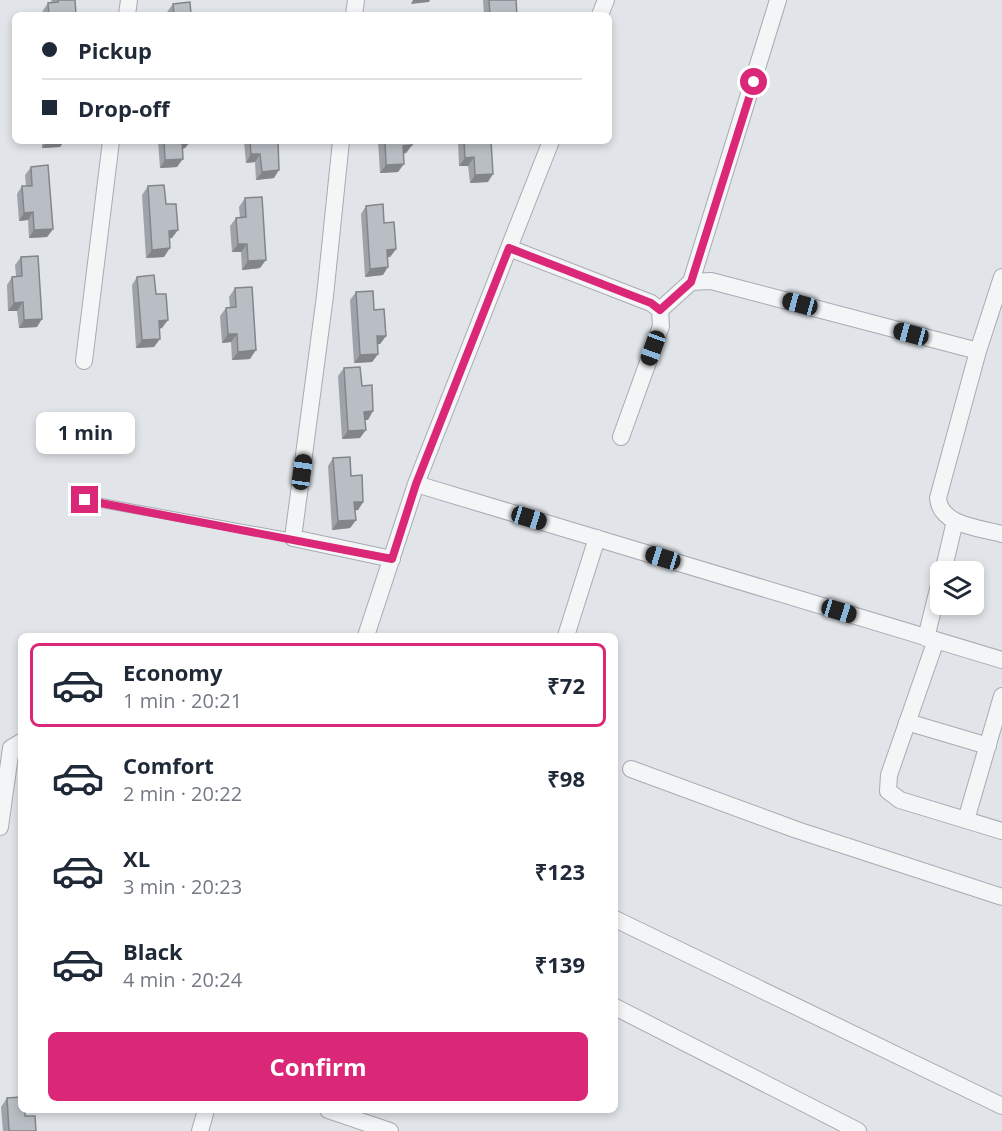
<!DOCTYPE html>
<html lang="en">
<head>
<meta charset="utf-8">
<style>
	:root { --surface:#fff; --page:#f6f6f7; --text:#1f2937; --muted:#747a83; --line:#e0e1e3; --accent:#db2777 }
	body { margin:0; font-family:"Open Sans",sans-serif; background:var(--page); color:var(--text); height:100vh; display:flex; flex-direction:column; font-size:22px; white-space:nowrap }
	* { box-sizing:border-box; margin:0 }
	p { font-size:20px; color:var(--muted) }
	.icon { flex:none; width:33px; height:33px; fill:none; stroke:currentColor; stroke-width:2; stroke-linecap:round; stroke-linejoin:round }
	.map { position:relative; flex:1; overflow:hidden }
	.details { position:absolute; left:18px; top:633px; width:600px; height:480px; display:flex; flex-direction:column; background:var(--surface); border-radius:9px; box-shadow:0 3px 9px #0003 }
	.details>* { flex:none }
	.banner { position:absolute; left:12px; top:12px; width:600px; height:132px; border-radius:9px; box-shadow:0 3px 9px #0003; display:grid; align-content:center; height:132px; padding:0 30px; background:var(--surface) }
	.buttons { position:absolute; left:930px; top:561px; display:grid; gap:12px }
	.buttons a { display:grid; place-items:center; width:54px; height:54px; border-radius:9px; background:var(--surface); box-shadow:0 3px 9px #0003; font-size:30px }
	.end { position:absolute; width:27px; height:27px; margin:-14px; border:8px solid #db2777; background:#fff; box-shadow:0 0 0 3px #fff }
	.from { border-radius:50% }
	.bubble { position:absolute; height:42px; border-radius:9px; background:var(--surface); box-shadow:0 3px 9px #0003; font-size:20px; font-weight:700; line-height:42px; text-align:center }
	.car { position:absolute; width:18px; height:36px; margin:-18px -9px; border-radius:8px; box-shadow:0 0 4px 2px #0007; background:linear-gradient(#222 24%,#8ab4d8 0 40%,#222 0 76%,#8ab4d8 0 86%,#222 0) }
	.banner b { display:flex; align-items:center; gap:21px; height:57px; font-size:22px }
	.banner b+b { border-top:2px solid var(--line) }
	.banner i { width:15px; height:15px; background:var(--text) }
	ul { padding:10px 0 0; list-style:none }
	li { display:flex; align-items:center; gap:18px; height:84px; margin:0 12px 9px; padding:0 18px; border:3px solid transparent; border-radius:9px }
	li div { flex:1 }
	li b { display:block; font-size:22px }
	li em { font-style:normal; font-weight:700 }
	li.on { border-color:var(--accent) }
	li>.icon { width:54px; height:54px; stroke-width:1.5 }
	.action { display:flex; gap:12px; margin-top:auto; padding:12px 30px }
	.action a { flex:1; height:69px; border-radius:9px; background:var(--accent); color:#fff; font-size:24px; font-weight:700; line-height:69px; text-align:center }
	.map>svg:first-child { display:block }
	.lines { fill:none; stroke-linecap:round; stroke-linejoin:round }
	.lane-casing { stroke:#a7abb2; stroke-width:10 }
	.street-casing { stroke:#a7abb2; stroke-width:18 }
	.lane { stroke:#f3f5f7; stroke-width:8 }
	.street { stroke:#f3f5f7; stroke-width:16 }
	.wall { fill:#9fa3a9 }
	.shaded-wall { fill:#828589 }
	.building { fill:#b9bec4; stroke:#828589; stroke-width:1.5 }
	.route { stroke:#db2777; stroke-width:8 }
</style>
</head>
<body>
<div class="map">
<svg width="1002" height="1131" viewBox="0 0 1002 1131">
	<rect width="100%" height="100%" fill="#e1e4e8"/>
	<g class="lines">
		<!-- lane casing -->
		<g class="lane-casing">
			<path id="lane" d="M 85,500 L 293,538"/>
		</g>
		<!-- street casing -->
		<g class="street-casing">
			<path id="street" d="M 127,15 L 129,0
				M 354,15 L 356,0
				M 600,15 L 606,0
				M 341,141 L 325,296 L 293,538 L 392,559
				M 509,248 L 651,303 L 660,310 L 661,326 L 621,437
				M 1002,277 L 978,351 L 938,498 C 940,526 981,528 1002,534
				M 691,282 L 778,0
				M 660,310 L 691,282 L 711,281 L 978,351
				M 84,361 L 111,141
				M 416,484 L 1002,660
				M 943,572 L 955,521
				M 366,636 L 416,484 L 551,141
				M 566,636 L 597,538
				M 926,638 L 940,581
				M 936,640 L 889,775 L 888,791 L 900,800 L 1002,831
				M 907,722 L 988,746
				M 631,769 L 797,830 L 1002,897
				M 966,820 L 1002,696
				M 0,827 L 11,748 L 21,742
				M 615,919 L 1002,1106
				M 615,1007 L 858,1131
				M 328,1110 L 390,1131
				M 200,1131 L 206,1110"/>
		</g>
		<!-- lane -->
		<use href="#lane" class="lane"/>
		<!-- street -->
		<use href="#street" class="street"/>
	</g>
	<!-- wall -->
	<path class="wall" d="M 51,0 L 75,0 L 76,15 L 42,15 L 42,12 L 48,3 L 52,3 Z
		M 483,0 L 516,0 L 517,15 L 484,15 Z
		M 173,4 L 191,15 L 168,15 L 167,12 Z
		M 42,141 L 64,141 L 60,147 L 42,148 Z
		M 158,141 L 191,141 L 185,148 L 183,149 L 177,167 L 160,168 Z
		M 244,141 L 278,141 L 274,178 L 256,180 L 255,162 L 246,163 Z
		M 378,141 L 411,141 L 412,145 L 406,153 L 404,154 L 398,172 L 380,173 Z
		M 458,141 L 491,141 L 488,182 L 470,183 L 468,166 L 459,166 Z
		M 31,167 L 53,229 L 47,237 L 29,238 L 28,220 L 19,221 L 17,194 L 22,186 L 26,186 L 25,175 Z
		M 148,186 L 166,204 L 172,238 L 169,238 L 164,257 L 146,258 L 142,195 Z
		M 245,198 L 260,268 L 242,270 L 241,252 L 232,252 L 230,226 L 236,218 L 240,218 L 239,207 Z
		M 366,206 L 384,223 L 396,249 L 390,257 L 388,257 L 383,275 L 365,277 L 361,214 Z
		M 21,257 L 37,327 L 19,328 L 17,311 L 8,311 L 7,285 L 12,277 L 16,276 L 15,265 Z
		M 137,277 L 156,294 L 162,328 L 159,329 L 154,347 L 136,348 L 132,285 Z
		M 235,288 L 250,359 L 232,360 L 231,342 L 222,343 L 220,316 L 226,308 L 230,308 L 229,297 Z
		M 356,292 L 386,336 L 380,344 L 378,344 L 378,354 L 372,362 L 354,363 L 350,300 Z
		M 344,368 L 362,386 L 368,420 L 365,420 L 360,438 L 342,439 L 338,376 Z
		M 333,458 L 351,476 L 363,502 L 358,510 L 355,510 L 356,520 L 350,528 L 332,530 L 328,466 Z
		M 7,1098 L 25,1116 L 36,1131 L 3,1131 L 1,1107 Z"/>
	<!-- shaded-wall -->
	<path class="shaded-wall" d="M 413,0 L 430,0 L 429,2 L 411,4 Z
		M 47,141 L 64,141 L 60,147 L 42,148 Z
		M 182,141 L 191,141 L 185,148 L 177,149 Z
		M 412,145 L 406,153 L 397,154 L 403,146 Z
		M 251,154 L 260,154 L 255,162 L 246,163 Z
		M 474,157 L 468,166 L 459,166 L 465,158 Z
		M 183,159 L 177,167 L 160,168 L 165,160 Z
		M 404,164 L 398,172 L 380,173 L 386,165 Z
		M 279,170 L 274,178 L 256,180 L 262,172 Z
		M 493,174 L 488,182 L 470,183 L 475,175 Z
		M 33,212 L 28,220 L 19,221 L 24,213 Z
		M 53,229 L 47,237 L 29,238 L 34,230 Z
		M 178,230 L 172,238 L 163,239 L 169,231 Z
		M 238,244 L 247,244 L 241,252 L 232,252 Z
		M 170,248 L 164,257 L 146,258 L 152,250 Z
		M 396,249 L 390,257 L 381,258 L 387,250 Z
		M 266,260 L 260,268 L 242,270 L 248,261 Z
		M 388,267 L 383,275 L 365,277 L 370,269 Z
		M 23,302 L 17,311 L 8,311 L 14,303 Z
		M 42,319 L 37,327 L 19,328 L 24,320 Z
		M 168,320 L 162,328 L 153,329 L 159,321 Z
		M 228,334 L 237,334 L 231,342 L 222,343 Z
		M 377,336 L 386,336 L 380,344 L 371,345 Z
		M 160,339 L 154,347 L 136,348 L 142,340 Z
		M 256,350 L 250,359 L 232,360 L 238,352 Z
		M 378,354 L 372,362 L 354,363 L 360,355 Z
		M 373,411 L 368,420 L 359,420 L 364,412 Z
		M 366,430 L 360,438 L 342,439 L 348,431 Z
		M 354,502 L 363,502 L 358,510 L 349,511 Z
		M 356,520 L 350,528 L 332,530 L 338,521 Z"/>
	<!-- building -->
	<path class="building" d="M 58,0 L 75,0 L 76,15 L 49,15 L 48,3 L 58,2 Z
		M 489,0 L 516,0 L 517,15 L 490,15 Z
		M 190,2 L 191,15 L 174,15 L 173,4 Z
		M 164,141 L 182,141 L 183,159 L 165,160 Z
		M 250,141 L 278,141 L 279,170 L 262,172 L 260,154 L 251,154 Z
		M 385,141 L 411,141 L 412,145 L 403,146 L 404,164 L 386,165 Z
		M 464,141 L 491,141 L 493,174 L 475,175 L 474,157 L 465,158 Z
		M 48,165 L 53,229 L 34,230 L 33,212 L 24,213 L 22,186 L 32,186 L 31,167 Z
		M 164,185 L 166,204 L 176,204 L 178,230 L 169,231 L 170,248 L 152,250 L 148,186 Z
		M 262,197 L 266,260 L 248,261 L 247,244 L 238,244 L 236,218 L 246,217 L 245,198 Z
		M 383,204 L 384,223 L 394,222 L 396,249 L 387,250 L 388,267 L 370,269 L 366,206 Z
		M 38,256 L 42,319 L 24,320 L 23,302 L 14,303 L 12,277 L 22,276 L 21,257 Z
		M 154,275 L 156,294 L 166,294 L 168,320 L 159,321 L 160,339 L 142,340 L 137,277 Z
		M 252,287 L 256,350 L 238,352 L 237,334 L 228,334 L 226,308 L 236,307 L 235,288 Z
		M 373,291 L 374,310 L 384,309 L 386,336 L 377,336 L 378,354 L 360,355 L 356,292 Z
		M 360,367 L 362,386 L 372,385 L 373,411 L 364,412 L 366,430 L 348,431 L 344,368 Z
		M 350,457 L 351,476 L 362,475 L 363,502 L 354,502 L 356,520 L 338,521 L 333,458 Z
		M 21,1097 L 21,1110 L 25,1110 L 25,1116 L 35,1116 L 36,1131 L 9,1131 L 7,1098 Z"/>
	<g class="lines">
		<!-- route -->
		<path class="route" d="M 85,500 L 392,559 L 416,484 L 509,248 L 651,303 L 660,310 L 691,282 L 754,82"/>
	</g>
</svg>
<div class="buttons">
<a><svg class="icon" aria-label="layers" viewBox="0 0 24 24"><path d="M12 4l9 5-9 5-9-5zM3 14l9 5 9-5"/></svg></a>
</div>
<i class="end from" style="left:754px;top:82px"></i>
<i class="end" style="left:85px;top:500px"></i>
<div class="bubble" style="left:36px;top:412px;width:99px">1 min</div>
<i class="car" style="left:800px;top:304px;rotate:285deg"></i>
<i class="car" style="left:911px;top:334px;rotate:285deg"></i>
<i class="car" style="left:653px;top:348px;rotate:200deg"></i>
<i class="car" style="left:302px;top:472px;rotate:8deg"></i>
<i class="car" style="left:529px;top:518px;rotate:107deg"></i>
<i class="car" style="left:663px;top:558px;rotate:287deg"></i>
<i class="car" style="left:839px;top:611px;rotate:107deg"></i>
<div class="banner">
<b><i class="from"></i>Pickup</b>
<b><i></i>Drop-off</b>
</div>
<section class="details">
<ul>
<li class="on"><svg class="icon" aria-label="car" viewBox="0 0 24 24"><path d="M5 17H2v-5l4-1 3-4h7l3 4 3 1v5h-3M9 17h6M6 11h13"/><circle cx="7" cy="17" r="2"/><circle cx="17" cy="17" r="2"/></svg><div><b>Economy</b><p>1 min · 20:21</p></div><em>₹72</em></li>
<li><svg class="icon" aria-label="car" viewBox="0 0 24 24"><path d="M5 17H2v-5l4-1 3-4h7l3 4 3 1v5h-3M9 17h6M6 11h13"/><circle cx="7" cy="17" r="2"/><circle cx="17" cy="17" r="2"/></svg><div><b>Comfort</b><p>2 min · 20:22</p></div><em>₹98</em></li>
<li><svg class="icon" aria-label="car" viewBox="0 0 24 24"><path d="M5 17H2v-5l4-1 3-4h7l3 4 3 1v5h-3M9 17h6M6 11h13"/><circle cx="7" cy="17" r="2"/><circle cx="17" cy="17" r="2"/></svg><div><b>XL</b><p>3 min · 20:23</p></div><em>₹123</em></li>
<li><svg class="icon" aria-label="car" viewBox="0 0 24 24"><path d="M5 17H2v-5l4-1 3-4h7l3 4 3 1v5h-3M9 17h6M6 11h13"/><circle cx="7" cy="17" r="2"/><circle cx="17" cy="17" r="2"/></svg><div><b>Black</b><p>4 min · 20:24</p></div><em>₹139</em></li>
</ul>
<div class="action"><a>Confirm</a></div>
</section>
</div>
</body>
</html>
